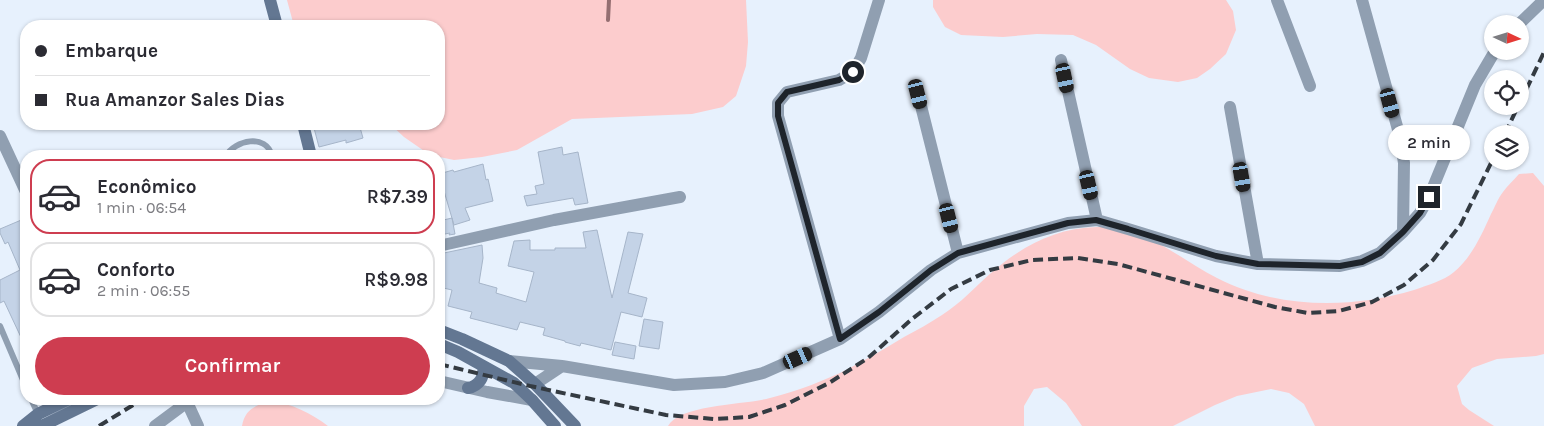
<!DOCTYPE html>
<html lang="pt">
<head>
<meta charset="utf-8">
<style>
	:root { --surface:#fff; --page:#f7f7f7; --text:#2b2b33; --muted:#7c7c81; --line:#e1e1e2; --accent:#ce3d50 }
	body { margin:0; font-family:Karla,sans-serif; background:var(--page); color:var(--text); height:100vh; display:flex; flex-direction:column; font-size:19px; white-space:nowrap }
	* { box-sizing:border-box; margin:0 }
	p { font-size:16px; color:var(--muted) }
	.icon { flex:none; width:28px; height:28px; fill:none; stroke:currentColor; stroke-width:2; stroke-linecap:round; stroke-linejoin:round }
	.map { position:relative; flex:1; overflow:hidden }
	.drawer { position:absolute; left:20px; top:150px; width:425px; height:255px; display:flex; flex-direction:column; background:var(--surface); border-radius:20px; box-shadow:0 1px 4px #0004 }
	.drawer>* { flex:none }
	.top-card { position:absolute; left:20px; top:20px; width:425px; height:110px; border-radius:20px; box-shadow:0 1px 4px #0004; display:grid; align-content:center; height:110px; padding:0 15px; background:var(--surface) }
	.needle { width:32px; rotate:94deg }
	.buttons { position:absolute; left:1484px; top:15px; display:grid; gap:10px }
	.buttons a { display:grid; place-items:center; width:45px; height:45px; border-radius:50%; background:var(--surface); box-shadow:0 1px 4px #0004; font-size:25px }
	.end { position:absolute; width:22px; height:22px; margin:-11px; border:6px solid #1e242b; background:#fff; box-shadow:0 0 0 2px #fff }
	.from { border-radius:50% }
	.bubble { position:absolute; height:35px; border-radius:18px; background:var(--surface); box-shadow:0 1px 4px #0004; font-size:16px; font-weight:600; line-height:35px; text-align:center }
	.car { position:absolute; width:15px; height:30px; margin:-15px -8px; border-radius:6px; box-shadow:0 0 4px 1px #0007; background:linear-gradient(#222 24%,#8ab4d8 0 40%,#222 0 76%,#8ab4d8 0 86%,#222 0) }
	.top-card b { display:flex; align-items:center; gap:18px; height:48px; font-size:19px }
	.top-card b+b { border-top:1px solid var(--line) }
	.top-card i { width:12px; height:12px; background:var(--text) }
	ul { padding:9px 0 0; list-style:none }
	li { display:flex; align-items:center; gap:15px; height:75px; margin:0 10px 8px; padding:0 5px; border:2px solid var(--line); border-radius:20px }
	li div { flex:1 }
	li b { display:block; font-size:19px }
	li em { font-style:normal; font-weight:600 }
	li.selected { border-color:var(--accent) }
	li>.icon { width:45px; height:45px; stroke-width:1.5 }
	.action { display:flex; gap:10px; margin-top:auto; padding:10px 15px }
	.action a { flex:1; height:58px; border-radius:30px; background:var(--accent); color:#fff; font-size:20px; font-weight:600; line-height:58px; text-align:center }
	.map>svg:first-child { display:block }
	.green { fill:#fccccd }
	.lines { fill:none; stroke-linecap:round; stroke-linejoin:round }
	.stream { stroke:#946e71; stroke-width:4 }
	.building { fill:#c4d3e7; stroke:#a6b5c9 }
	.service { stroke:#909fb1; stroke-width:6 }
	.minor { stroke:#909fb1; stroke-width:12 }
	.secondary { stroke:#637792; stroke-width:12 }
	.rail { stroke:#343b42; stroke-width:4; stroke-dasharray:10 5; stroke-linecap:butt }
	.route { stroke:#1e242b; stroke-width:6 }
</style>
</head>
<body>
<div class="map">
<svg width="1544" height="426" viewBox="0 0 1544 426">
	<rect width="100%" height="100%" fill="#e7f1fd"/>
	<!-- green -->
	<path class="green" d="M 287,0 L 746,0 L 748,42 L 746,66 L 736,96 L 723,107 L 692,114 L 572,119 L 517,150 L 482,157 L 454,160 L 430,155 L 404,137 L 390,124 L 439,124 L 439,26 L 294,26 Z
		M 933,0 L 1226,0 L 1233,11 L 1236,30 L 1226,54 L 1210,69 L 1197,78 L 1178,82 L 1149,78 L 1130,69 L 1096,45 L 1073,35 L 1037,34 L 1003,37 L 961,35 L 945,27 L 933,7 Z
		M 1533,173 L 1544,186 L 1544,354 L 1536,356 L 1497,359 L 1472,368 L 1457,386 L 1462,404 L 1469,410 L 1494,426 L 1315,426 L 1304,404 L 1289,393 L 1271,389 L 1237,396 L 1215,405 L 1173,426 L 1082,426 L 1066,403 L 1047,387 L 1034,389 L 1024,406 L 1024,426 L 668,426 C 680,404 746,405 770,398 C 797,391 824,381 848,369 C 867,359 886,348 904,337 C 917,330 930,323 942,315 C 961,303 975,287 991,273 C 1022,246 1055,228 1097,227 C 1144,225 1178,258 1217,278 C 1277,309 1351,309 1414,290 C 1428,285 1443,281 1454,272 C 1472,257 1482,234 1491,214 C 1495,207 1498,198 1503,192 C 1507,186 1514,180 1519,174 Z
		M 269,401 C 291,403 311,413 328,426 L 242,426 C 245,409 255,406 269,401 Z"/>
	<g class="lines">
		<!-- stream -->
		<path class="stream" d="M 608,20 L 609,0"/>
	</g>
	<!-- building -->
	<path class="building" d="M 330,124 L 359,124 L 363,138 L 346,143 L 346,140 L 319,147 L 314,128 Z
		M 562,147 L 563,155 L 578,152 L 588,203 L 575,205 L 573,198 L 527,206 L 524,196 L 537,194 L 535,186 L 544,184 L 538,152 Z
		M 483,164 L 486,180 L 488,179 L 493,201 L 465,208 L 470,220 L 454,225 L 439,174 L 453,170 L 454,172 Z
		M 26,218 L 26,289 L 22,291 L 26,299 L 26,348 L 4,301 L 0,303 L 0,280 L 20,270 L 8,242 L 5,244 L 0,233 L 0,229 Z
		M 452,218 L 455,234 L 449,235 L 450,233 L 440,235 L 439,221 Z
		M 597,230 L 612,298 L 628,232 L 643,234 L 628,293 L 647,298 L 642,317 L 621,312 L 611,350 L 581,343 L 580,346 L 565,342 L 565,341 L 543,335 L 545,328 L 520,322 L 517,330 L 470,318 L 472,312 L 448,306 L 452,290 L 439,287 L 439,267 L 441,267 L 444,253 L 482,245 L 483,258 L 479,283 L 497,288 L 496,293 L 526,302 L 534,272 L 508,266 L 514,241 L 530,240 L 530,250 L 555,250 L 555,248 L 586,248 L 583,232 Z
		M 644,319 L 663,322 L 659,349 L 639,346 Z
		M 615,342 L 636,346 L 634,359 L 612,355 Z"/>
	<g class="lines">
		<!-- service -->
		<path class="service" d="M 226,156 C 235,140 266,133 272,156
			M 0,326 L 26,387
			M 31,399 L 38,414"/>
		<!-- minor -->
		<path class="minor" d="M 1277,0 L 1310,86
			M 1362,0 L 1400,137 L 1404,163 L 1403,232
			M 1519,24 L 1544,0
			M 1061,60 L 1097,220
			M 918,94 L 958,253
			M 1230,107 L 1258,264
			M 0,136 L 26,192
			M 439,247 L 443,245 L 554,220 L 680,197
			M 840,339 L 778,116 L 778,103 L 787,92 L 839,80 L 853,72 L 861,58 L 879,0
			M 509,361 L 562,366 L 674,385 L 725,382 L 763,373 L 840,339 L 879,312 L 931,270 L 958,253 L 1068,223 L 1097,220 L 1128,229 L 1216,256 L 1258,264 L 1340,266 L 1362,261 L 1380,253 L 1403,232 L 1420,213 L 1429,197 L 1475,85 L 1495,51
			M 439,381 L 487,392 L 532,400
			M 535,384 L 562,366
			M 187,402 L 198,426
			M 155,426 L 182,406 L 193,399"/>
		<!-- secondary -->
		<path class="secondary" d="M 270,0 L 277,26
			M 303,124 L 311,156
			M 439,330 L 462,339 L 509,361 L 535,384 L 575,426
			M 439,344 L 458,352 L 514,383 L 532,400 L 555,426
			M 468,388 C 479,386 485,377 483,366
			M 23,426 L 38,414 L 69,399
			M 38,426 L 44,425 L 97,399"/>
		<!-- rail -->
		<path class="rail" d="M 1520,103 L 1544,52
			M 1505,134 L 1518,106
			M 439,364 L 530,386 L 666,415 L 714,419 L 749,417 L 785,405 L 829,383 L 868,358 L 912,319 L 951,289 L 990,270 L 1032,260 L 1078,258 L 1118,264 L 1275,307 L 1308,313 L 1339,311 L 1372,302 L 1404,285 L 1433,260 L 1461,224 L 1492,161
			M 99,426 L 143,399"/>
	</g>
	<g class="lines">
		<!-- route -->
		<path class="route" d="M 853,72 L 839,80 L 787,92 L 778,103 L 778,116 L 840,339 L 879,312 L 931,270 L 958,253 L 1068,223 L 1096,220 L 1128,229 L 1216,256 L 1258,264 L 1340,266 L 1362,262 L 1380,253 L 1403,232 L 1420,213 L 1429,197"/>
	</g>
</svg>
<div class="buttons">
<a><svg class="needle" viewBox="-14 -14 28 28"><path d="M0-13l5 13h-10z" fill="#e53935"/><path d="M0 13l5-13h-10z" fill="#7c7c81"/></svg></a>
<a><svg class="icon" aria-label="locate" viewBox="0 0 24 24"><circle cx="12" cy="12" r="6"/><path d="M12 2v4M12 18v4M2 12h4M18 12h4"/></svg></a>
<a><svg class="icon" aria-label="layers" viewBox="0 0 24 24"><path d="M12 4l9 5-9 5-9-5zM3 14l9 5 9-5"/></svg></a>
</div>
<i class="end from" style="left:853px;top:72px"></i>
<i class="end" style="left:1429px;top:197px"></i>
<div class="bubble" style="left:1388px;top:125px;width:82px">2 min</div>
<i class="car" style="left:1065px;top:78px;rotate:168deg"></i>
<i class="car" style="left:918px;top:94px;rotate:166deg"></i>
<i class="car" style="left:1390px;top:103px;rotate:165deg"></i>
<i class="car" style="left:1242px;top:177px;rotate:170deg"></i>
<i class="car" style="left:1089px;top:185px;rotate:167deg"></i>
<i class="car" style="left:949px;top:218px;rotate:166deg"></i>
<i class="car" style="left:798px;top:358px;rotate:66deg"></i>
<div class="top-card">
<b><i class="from"></i>Embarque</b>
<b><i></i>Rua Amanzor Sales Dias</b>
</div>
<section class="drawer">
<ul>
<li class="selected"><svg class="icon" aria-label="car" viewBox="0 0 24 24"><path d="M5 17H2v-5l4-1 3-4h7l3 4 3 1v5h-3M9 17h6M6 11h13"/><circle cx="7" cy="17" r="2"/><circle cx="17" cy="17" r="2"/></svg><div><b>Econômico</b><p>1 min · 06:54</p></div><em>R$7.39</em></li>
<li><svg class="icon" aria-label="car" viewBox="0 0 24 24"><path d="M5 17H2v-5l4-1 3-4h7l3 4 3 1v5h-3M9 17h6M6 11h13"/><circle cx="7" cy="17" r="2"/><circle cx="17" cy="17" r="2"/></svg><div><b>Conforto</b><p>2 min · 06:55</p></div><em>R$9.98</em></li>
</ul>
<div class="action"><a>Confirmar</a></div>
</section>
</div>
</body>
</html>
